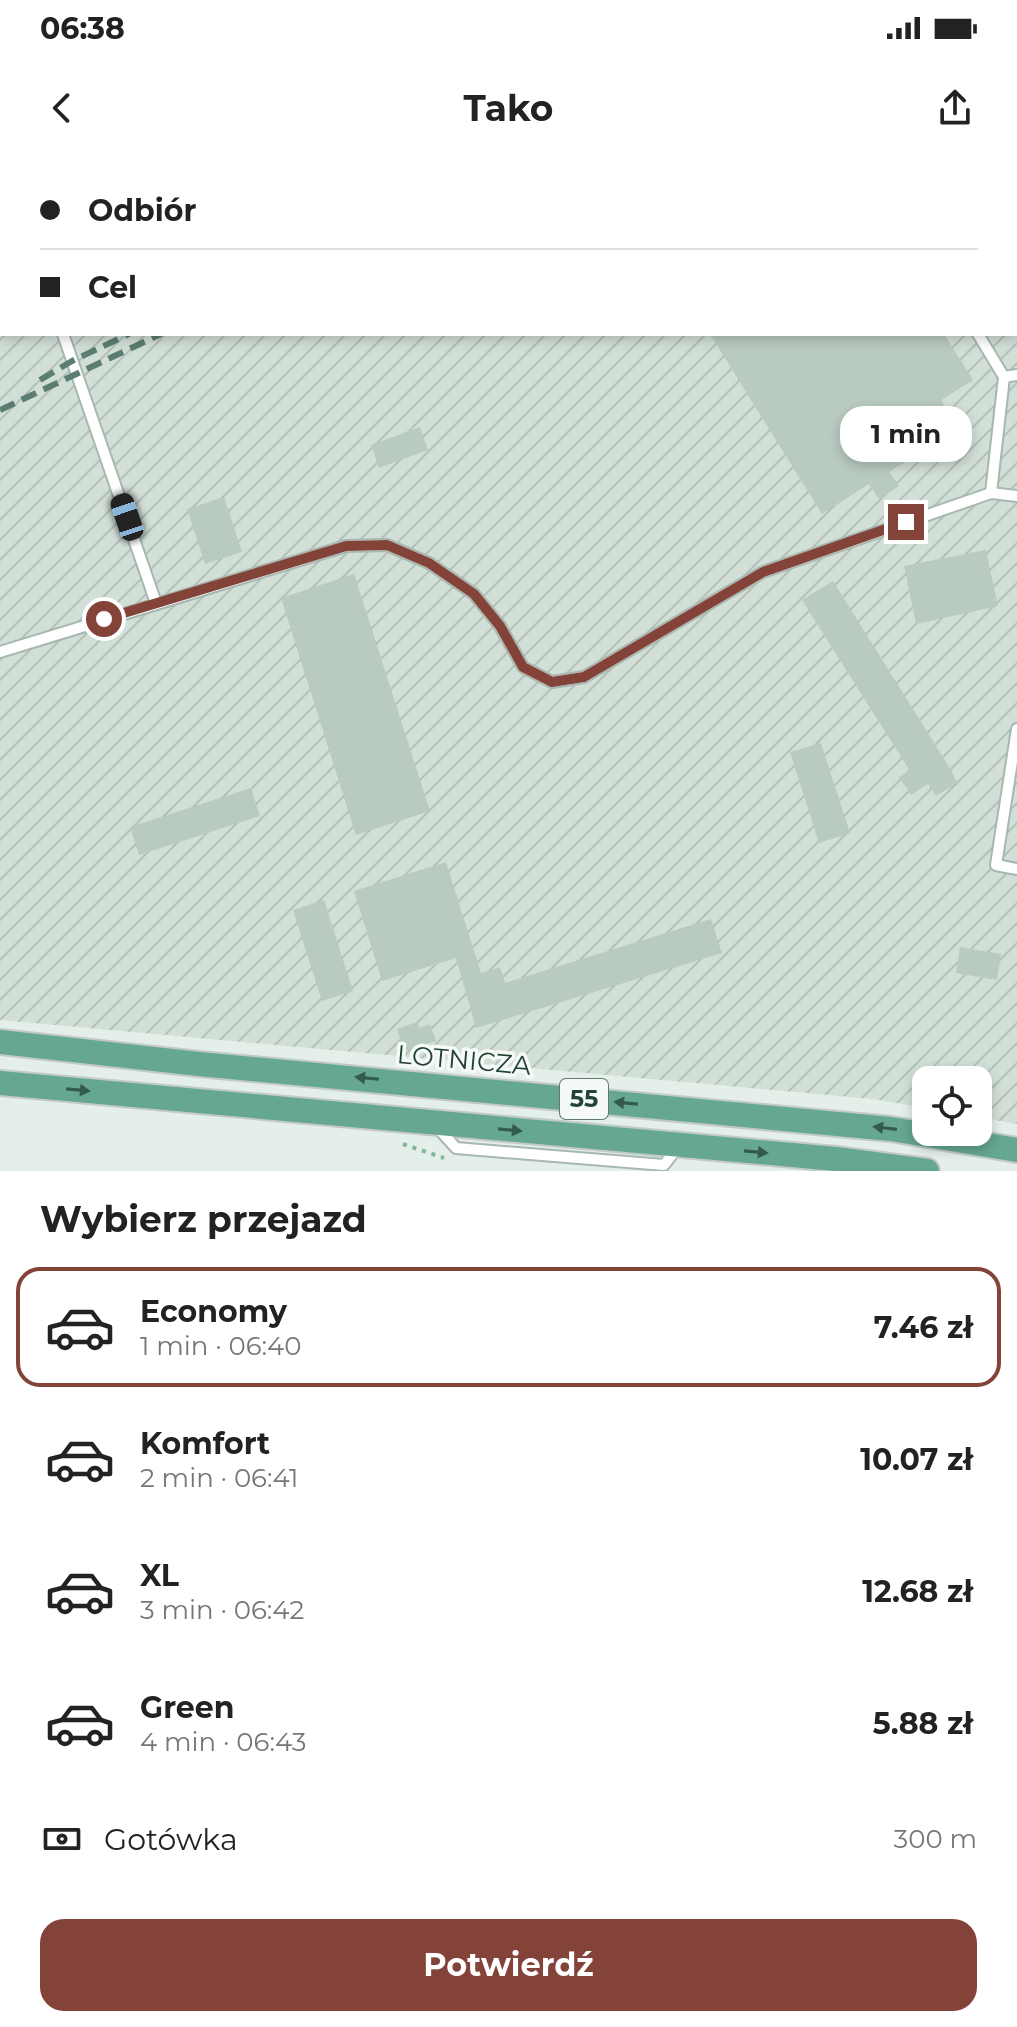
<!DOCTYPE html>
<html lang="pl">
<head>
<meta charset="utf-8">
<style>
	:root { --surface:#fff; --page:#f2f2f2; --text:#222; --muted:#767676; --line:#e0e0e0; --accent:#844339 }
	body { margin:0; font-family:Montserrat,sans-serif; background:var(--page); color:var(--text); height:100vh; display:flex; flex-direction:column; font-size:30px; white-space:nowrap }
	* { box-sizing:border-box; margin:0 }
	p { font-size:26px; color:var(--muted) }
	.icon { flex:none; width:44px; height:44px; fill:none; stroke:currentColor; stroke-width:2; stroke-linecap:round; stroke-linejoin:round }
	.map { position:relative; height:1011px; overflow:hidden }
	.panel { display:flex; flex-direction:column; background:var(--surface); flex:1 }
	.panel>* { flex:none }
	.top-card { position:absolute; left:0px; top:0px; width:1018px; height:176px; box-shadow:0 4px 12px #0003; display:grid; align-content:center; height:176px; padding:0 40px; background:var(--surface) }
	.tools { position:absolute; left:912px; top:906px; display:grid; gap:16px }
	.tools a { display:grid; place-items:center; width:80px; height:80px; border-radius:16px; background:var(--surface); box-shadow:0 4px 12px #0003; font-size:40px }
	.end { position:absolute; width:36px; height:36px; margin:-18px; border:10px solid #844339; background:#fff; box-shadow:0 0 0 4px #fff }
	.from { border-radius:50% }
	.bubble { position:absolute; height:56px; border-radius:24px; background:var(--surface); box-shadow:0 4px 12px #0003; font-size:26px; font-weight:700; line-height:56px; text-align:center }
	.car { position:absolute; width:24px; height:48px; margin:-24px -12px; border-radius:10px; box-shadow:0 0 6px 2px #0007; background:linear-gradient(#222 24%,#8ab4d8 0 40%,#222 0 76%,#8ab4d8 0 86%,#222 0) }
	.top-card b { display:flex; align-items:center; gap:28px; height:76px; font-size:30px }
	.top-card b+b { border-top:2px solid var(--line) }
	.top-card i { width:20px; height:20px; background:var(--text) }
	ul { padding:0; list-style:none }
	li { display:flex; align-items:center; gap:24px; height:120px; margin:0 16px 12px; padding:0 24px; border:4px solid transparent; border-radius:24px }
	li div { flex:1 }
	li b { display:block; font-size:30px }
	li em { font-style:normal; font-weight:700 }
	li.on { border-color:var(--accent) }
	li>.icon { width:72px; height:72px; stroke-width:1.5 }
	h2 { padding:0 40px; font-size:36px; line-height:96px }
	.pay { display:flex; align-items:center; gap:20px; height:88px; padding:0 40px; font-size:30px }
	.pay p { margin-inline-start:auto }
	.cta { display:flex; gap:16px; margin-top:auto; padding:16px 40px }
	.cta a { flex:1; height:92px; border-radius:24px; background:var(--accent); color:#fff; font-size:32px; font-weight:700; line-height:92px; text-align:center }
	.status { display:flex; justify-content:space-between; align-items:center; height:56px; padding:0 40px; background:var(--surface); direction:ltr }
	.status svg { height:22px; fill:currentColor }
	header { display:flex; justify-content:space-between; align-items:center; height:104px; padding:0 40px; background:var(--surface); font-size:36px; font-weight:700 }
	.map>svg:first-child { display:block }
	.industrial { fill:url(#industrial-furrows); fill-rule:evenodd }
	.building { fill:#b9cac1 }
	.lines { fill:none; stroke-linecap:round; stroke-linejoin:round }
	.service-casing { stroke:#a6b8b0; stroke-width:14 }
	.primary-casing { stroke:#c1cac7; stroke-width:28 }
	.path { stroke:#82b49f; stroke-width:4; stroke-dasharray:4 6; stroke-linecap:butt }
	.service { stroke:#fff; stroke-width:10 }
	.primary { stroke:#65a78f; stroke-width:24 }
	.rail { stroke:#5c7d71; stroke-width:6; stroke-dasharray:16 8; stroke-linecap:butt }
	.oneway { fill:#335b4c }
	.route { stroke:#844339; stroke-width:10 }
	.labels { text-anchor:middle; stroke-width:7; stroke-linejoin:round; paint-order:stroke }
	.shield { fill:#f5faf7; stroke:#617970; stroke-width:2 }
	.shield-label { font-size:24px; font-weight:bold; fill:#224236 }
	.street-label { font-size:26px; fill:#224236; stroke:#f5faf7 }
</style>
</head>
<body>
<div class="status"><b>06:38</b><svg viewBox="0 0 49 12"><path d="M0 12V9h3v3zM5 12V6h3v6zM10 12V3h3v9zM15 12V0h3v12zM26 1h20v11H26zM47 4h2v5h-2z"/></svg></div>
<header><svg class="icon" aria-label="back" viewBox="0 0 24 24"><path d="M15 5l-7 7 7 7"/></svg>Tako<svg class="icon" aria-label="share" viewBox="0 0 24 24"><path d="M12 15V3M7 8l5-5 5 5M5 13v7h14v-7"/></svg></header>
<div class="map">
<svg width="1017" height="1011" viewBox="0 0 1017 1011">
	<defs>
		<pattern id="industrial-furrows" width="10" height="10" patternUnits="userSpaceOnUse" patternTransform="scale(2)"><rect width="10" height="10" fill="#d2dfd7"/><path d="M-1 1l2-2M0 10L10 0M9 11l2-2" fill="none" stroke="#b4c1b9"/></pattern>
	</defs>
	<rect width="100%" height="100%" fill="#e4efe9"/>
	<!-- industrial -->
	<path class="industrial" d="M 0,0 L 1017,0 L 1017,964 L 978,957 L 978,920 L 926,920 L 926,948 L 873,939 L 0,860 ZM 2,2 L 1016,2 L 1016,174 L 2,174 Z"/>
	<!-- building -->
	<path class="building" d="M 710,174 L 944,174 L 973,220 L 941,240 L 958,269 L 889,312 L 899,326 L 879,339 L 869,324 L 822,354 Z
		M 420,267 L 428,290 L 379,308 L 371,285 Z
		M 224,337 L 242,392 L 205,404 L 187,349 Z
		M 986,390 L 998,446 L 916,464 L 904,406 Z
		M 354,414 L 430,651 L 356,675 L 281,438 Z
		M 833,421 L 951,610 L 957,623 L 936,636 L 928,624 L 911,635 L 899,617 L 910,611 L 802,440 Z
		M 821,583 L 850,673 L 819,683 L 790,592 Z
		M 251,628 L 260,656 L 139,695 L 130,667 Z
		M 446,702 L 481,813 L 500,807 L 505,823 L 711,759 L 722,793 L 476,868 L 456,798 L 382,821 L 354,731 Z
		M 324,740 L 353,831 L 322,841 L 293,750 Z
		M 960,787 L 1001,794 L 997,820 L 956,813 Z
		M 417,862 L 419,868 L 430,864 L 436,881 L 404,891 L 397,869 Z"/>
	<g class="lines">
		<!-- service casing -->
		<g class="service-casing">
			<path id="service" d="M 932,2 L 933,0
				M 63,174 L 156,443
				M 978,174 L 1004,217 L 991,333
				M 1004,217 L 1017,215
				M 0,492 L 346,386 L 387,385 L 429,403 L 474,434 L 500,466 L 523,507 L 552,522 L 584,517 L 763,412 L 991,333 L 1017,336
				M 1017,569 L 996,705 L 1017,709
				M 437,967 L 456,988 L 664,1005 L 678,987"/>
		</g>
		<!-- primary casing -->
		<g class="primary-casing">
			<path id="primary" d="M 0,882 L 199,904 L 891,969 L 1017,990
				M 0,923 L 836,999 L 927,1011"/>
		</g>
		<!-- path -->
		<path class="path" d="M 403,984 L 444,998"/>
		<!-- service -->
		<use href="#service" class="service"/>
		<!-- primary -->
		<use href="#primary" class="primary"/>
		<!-- rail -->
		<path class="rail" d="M 493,2 L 497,0
			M 525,2 L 530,0
			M 40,220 L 72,201 L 129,174
			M 0,250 L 161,174"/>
	</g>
	<!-- one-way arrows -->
	<defs><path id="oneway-solid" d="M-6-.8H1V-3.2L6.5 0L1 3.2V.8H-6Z" transform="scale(2)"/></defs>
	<g class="oneway">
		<use href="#oneway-solid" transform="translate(367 918) rotate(-174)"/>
		<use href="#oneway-solid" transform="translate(78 930) rotate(5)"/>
		<use href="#oneway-solid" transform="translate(626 943) rotate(-175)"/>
		<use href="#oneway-solid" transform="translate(885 968) rotate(-173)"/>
		<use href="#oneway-solid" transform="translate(510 970) rotate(5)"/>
		<use href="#oneway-solid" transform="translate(756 992) rotate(5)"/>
	</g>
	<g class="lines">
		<!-- route -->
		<path class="route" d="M 104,459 L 346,386 L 387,385 L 429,403 L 474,434 L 500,466 L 523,507 L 552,522 L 584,517 L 763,412 L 906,362"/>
	</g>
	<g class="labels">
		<!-- shield labels -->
		<rect class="shield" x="560" y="919" width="48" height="40" rx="6"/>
		<g class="shield-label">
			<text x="584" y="947">55</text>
		</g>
		<!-- street labels -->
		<g class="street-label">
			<text transform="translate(464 900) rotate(5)" y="9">LOTNICZA</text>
		</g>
	</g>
</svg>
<div class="tools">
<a><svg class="icon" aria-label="locate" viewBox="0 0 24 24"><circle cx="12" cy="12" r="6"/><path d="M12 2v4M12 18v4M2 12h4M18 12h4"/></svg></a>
</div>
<i class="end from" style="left:104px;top:459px"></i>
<i class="end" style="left:906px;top:362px"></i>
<div class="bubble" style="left:840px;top:246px;width:132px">1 min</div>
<i class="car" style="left:127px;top:357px;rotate:341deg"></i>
<div class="top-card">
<b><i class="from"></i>Odbiór</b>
<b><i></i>Cel</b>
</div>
</div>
<section class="panel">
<h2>Wybierz przejazd</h2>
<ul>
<li class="on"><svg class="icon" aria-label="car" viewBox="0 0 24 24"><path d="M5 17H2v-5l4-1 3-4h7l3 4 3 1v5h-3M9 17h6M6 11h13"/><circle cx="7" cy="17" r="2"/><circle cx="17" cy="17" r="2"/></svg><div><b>Economy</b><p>1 min · 06:40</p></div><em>7.46 zł</em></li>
<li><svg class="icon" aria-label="car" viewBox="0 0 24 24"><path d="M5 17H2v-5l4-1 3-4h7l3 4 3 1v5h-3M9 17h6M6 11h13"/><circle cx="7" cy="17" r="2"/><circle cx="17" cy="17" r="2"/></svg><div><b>Komfort</b><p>2 min · 06:41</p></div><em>10.07 zł</em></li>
<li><svg class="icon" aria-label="car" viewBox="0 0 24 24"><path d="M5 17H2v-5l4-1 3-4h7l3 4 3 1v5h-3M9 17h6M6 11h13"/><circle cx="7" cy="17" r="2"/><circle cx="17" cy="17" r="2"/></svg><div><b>XL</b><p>3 min · 06:42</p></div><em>12.68 zł</em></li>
<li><svg class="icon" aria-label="car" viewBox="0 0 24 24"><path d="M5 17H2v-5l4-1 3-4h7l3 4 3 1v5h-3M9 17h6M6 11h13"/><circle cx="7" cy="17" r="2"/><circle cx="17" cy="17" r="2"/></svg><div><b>Green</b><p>4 min · 06:43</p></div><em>5.88 zł</em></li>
</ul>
<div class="pay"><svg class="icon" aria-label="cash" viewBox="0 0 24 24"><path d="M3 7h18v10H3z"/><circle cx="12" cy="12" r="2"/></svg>Gotówka<p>300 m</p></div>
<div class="cta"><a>Potwierdź</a></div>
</section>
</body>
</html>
